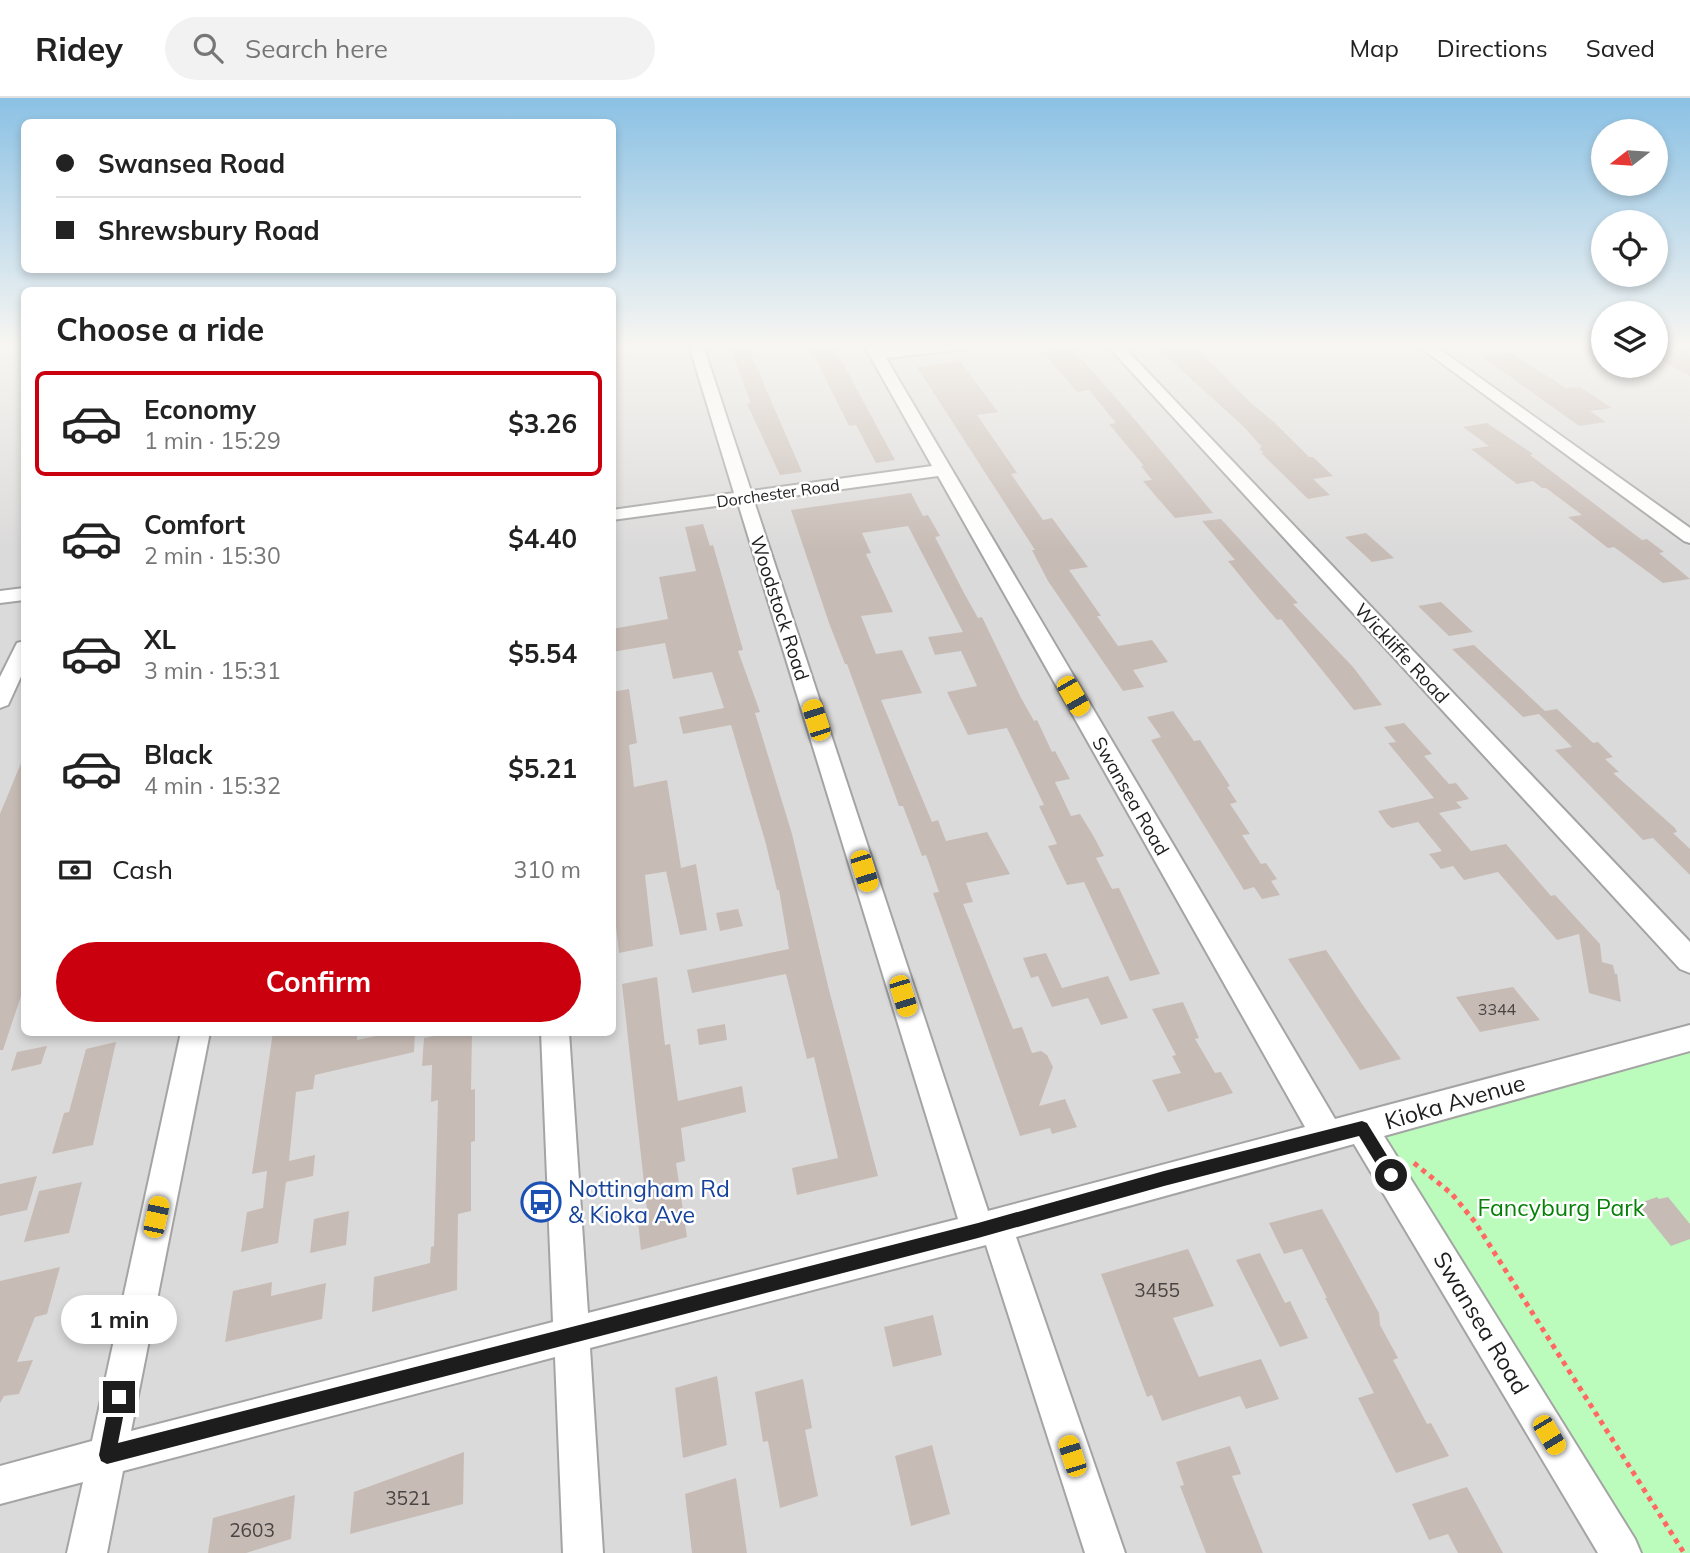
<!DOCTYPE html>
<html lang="en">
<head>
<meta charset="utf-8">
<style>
	:root { --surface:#fff; --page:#f2f2f2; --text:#222; --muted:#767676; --line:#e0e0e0; --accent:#ca000e }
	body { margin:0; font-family:Mulish,sans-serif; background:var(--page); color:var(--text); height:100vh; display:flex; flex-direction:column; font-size:26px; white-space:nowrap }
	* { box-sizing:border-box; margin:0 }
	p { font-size:23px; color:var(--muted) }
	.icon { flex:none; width:38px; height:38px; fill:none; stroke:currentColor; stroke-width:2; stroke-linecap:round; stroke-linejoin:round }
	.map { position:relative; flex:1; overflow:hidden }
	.sheet { position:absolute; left:21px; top:189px; width:595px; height:749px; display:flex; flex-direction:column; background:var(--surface); border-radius:10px; box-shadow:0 4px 10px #0003 }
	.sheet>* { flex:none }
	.guide { position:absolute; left:21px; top:21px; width:595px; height:154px; border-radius:10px; box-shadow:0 4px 10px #0003; display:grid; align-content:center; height:154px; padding:0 35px; background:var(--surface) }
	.needle { width:46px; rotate:253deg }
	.buttons { position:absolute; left:1591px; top:21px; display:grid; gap:14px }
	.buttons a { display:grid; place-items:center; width:77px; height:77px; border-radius:50%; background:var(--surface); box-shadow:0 4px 10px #0003; font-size:35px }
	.end { position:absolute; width:32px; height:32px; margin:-16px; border:9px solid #1d1d1d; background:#fff; box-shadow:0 0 0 4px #fff }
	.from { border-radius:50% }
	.bubble { position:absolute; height:49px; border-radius:24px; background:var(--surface); box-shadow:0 4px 10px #0003; font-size:23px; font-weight:700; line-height:49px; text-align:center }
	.car { position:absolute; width:21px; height:42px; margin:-21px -10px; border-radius:9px; box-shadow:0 0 5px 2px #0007; background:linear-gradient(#f5c518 24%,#345 0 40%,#f5c518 0 76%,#345 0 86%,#f5c518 0) }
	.guide b { display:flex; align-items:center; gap:24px; height:66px; font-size:26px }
	.guide b+b { border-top:2px solid var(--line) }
	.guide i { width:18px; height:18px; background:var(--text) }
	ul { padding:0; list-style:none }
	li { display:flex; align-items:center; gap:21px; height:105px; margin:0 14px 10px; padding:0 21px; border:4px solid transparent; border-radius:10px }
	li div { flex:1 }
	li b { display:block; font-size:26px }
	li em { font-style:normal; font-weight:700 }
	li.on { border-color:var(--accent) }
	li>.icon { width:63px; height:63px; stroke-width:1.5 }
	h2 { padding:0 35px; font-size:32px; line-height:84px }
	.pay { display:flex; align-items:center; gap:18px; height:77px; padding:0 35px; font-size:26px }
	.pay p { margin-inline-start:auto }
	.action { display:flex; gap:14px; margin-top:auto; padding:14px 35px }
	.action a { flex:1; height:80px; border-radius:42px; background:var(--accent); color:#fff; font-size:28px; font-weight:700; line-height:80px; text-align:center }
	header { display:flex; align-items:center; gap:42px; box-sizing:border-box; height:98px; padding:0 35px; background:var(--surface); border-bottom:2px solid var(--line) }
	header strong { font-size:33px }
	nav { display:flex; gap:38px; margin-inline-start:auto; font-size:24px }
	.search { width:490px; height:63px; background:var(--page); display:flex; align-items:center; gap:18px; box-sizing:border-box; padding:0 24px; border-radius:38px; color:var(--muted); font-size:26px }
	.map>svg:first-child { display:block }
	.residential { fill:#dbdada }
	.park { fill:#bbfcbc }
	.building { fill:#c7bbb5 }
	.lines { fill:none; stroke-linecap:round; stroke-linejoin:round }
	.minor-casing { stroke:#a4a4a4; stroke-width:4 }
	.path { stroke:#ff6863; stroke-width:5; stroke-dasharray:5 5; stroke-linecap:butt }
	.minor { fill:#fff; fill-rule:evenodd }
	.route { fill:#1d1d1d }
	.labels { text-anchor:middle; stroke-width:5; stroke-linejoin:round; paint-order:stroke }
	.far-street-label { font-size:16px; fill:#1d1d1d; stroke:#fff }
	.number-label { font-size:16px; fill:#484443 }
	.street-label { font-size:19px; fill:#1d1d1d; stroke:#fff }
	.near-number-label { font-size:19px; fill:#484443 }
	.near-street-label { font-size:23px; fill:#1d1d1d; stroke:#fff }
	.near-transit-label { font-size:23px; fill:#164399; stroke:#fff; text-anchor:start }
	.near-park-label { font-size:23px; fill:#058107; stroke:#fff }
</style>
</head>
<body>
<header>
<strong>Ridey</strong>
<div class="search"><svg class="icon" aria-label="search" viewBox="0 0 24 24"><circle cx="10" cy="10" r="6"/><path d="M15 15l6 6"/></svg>Search here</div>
<nav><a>Map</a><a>Directions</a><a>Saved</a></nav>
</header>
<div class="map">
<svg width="1690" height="1455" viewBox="0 0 1690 1455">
	<rect width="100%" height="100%" fill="#efeae2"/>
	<!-- residential -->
	<path class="residential" d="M 0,247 L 24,247 L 24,934 L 612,934 L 613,247 L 1603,247 L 1603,268 L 1656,268 L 1656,247 L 1690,247 L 1690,940 L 1621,1455 L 0,1455 Z"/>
	<!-- park -->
	<path class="park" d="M 1690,940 L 1690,1455 L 1621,1455 L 1362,1030 Z"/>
	<!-- building -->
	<path class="building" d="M 729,247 L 747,247 L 802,374 L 780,377 L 747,306 L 751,305 Z
		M 809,247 L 833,247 L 895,362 L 876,365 L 856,327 L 849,328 Z
		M 1154,247 L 1194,247 L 1252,306 L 1273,323 L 1309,359 L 1313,359 L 1333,378 L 1313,381 L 1330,397 L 1308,401 L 1261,355 L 1264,355 L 1259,350 L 1262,349 L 1244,329 Z
		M 1656,247 L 1690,247 L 1690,278 L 1656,259 Z
		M 1073,251 L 1136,323 L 1213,415 L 1175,420 L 1154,396 L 1143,383 L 1152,382 L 1141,368 L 1144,368 L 1109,326 L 1116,325 L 1089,292 L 1077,294 L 1043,254 Z
		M 1511,255 L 1566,290 L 1580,289 L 1612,310 L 1590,313 L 1606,324 L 1579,328 L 1483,259 Z
		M 960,263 L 998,314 L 977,317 L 1017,375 L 1011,376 L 1043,422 L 1052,420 L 1088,469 L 1069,472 L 1101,518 L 1097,518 L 1118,548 L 1152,542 L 1168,564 L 1133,572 L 1144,589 L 1123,593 L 1048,483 L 1036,460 L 1032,452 L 1035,452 L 917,269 Z
		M 1487,325 L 1533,356 L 1530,357 L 1642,442 L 1647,441 L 1664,454 L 1659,455 L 1690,481 L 1663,485 L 1614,449 L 1608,450 L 1568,419 L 1582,417 L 1546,390 L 1542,390 L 1533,383 L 1517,386 L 1471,351 L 1489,348 L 1463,329 Z
		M 911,395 L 923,418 L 928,417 L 940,438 L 935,439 L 964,495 L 978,520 L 982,519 L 1020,598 L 1034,623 L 1037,622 L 1052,654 L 1055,653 L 1070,681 L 1055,684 L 1071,718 L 1080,716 L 1094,739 L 1104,758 L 1096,760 L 1112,791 L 1119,790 L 1160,876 L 1130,883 L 1084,784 L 1067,787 L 1048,748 L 1057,746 L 1039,708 L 1044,707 L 1007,630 L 968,637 L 947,594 L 977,588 L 961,553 L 935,557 L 928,539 L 963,534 L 908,428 L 862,435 L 871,455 L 866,456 L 893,514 L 861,518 L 876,556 L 902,552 L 922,595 L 881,602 L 932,724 L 938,722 L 946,743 L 987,734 L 1010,776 L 966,785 L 973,804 L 963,806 L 1013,931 L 1022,929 L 1032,955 L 1041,953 L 1047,957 L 1053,969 L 1039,1008 L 1065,1001 L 1077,1029 L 1052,1036 L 1050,1030 L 1020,1038 L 933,795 L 939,794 L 926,757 L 922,758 L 903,708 L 899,708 L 847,566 L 845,566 L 829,525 L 791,412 Z
		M 1221,421 L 1298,505 L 1293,506 L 1353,569 L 1382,607 L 1354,612 L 1281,521 L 1277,522 L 1254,495 L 1228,463 L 1235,462 L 1202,423 Z
		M 703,426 L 710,448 L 713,447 L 743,552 L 738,553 L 760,614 L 755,615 L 792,736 L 829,892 L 878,1078 L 797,1097 L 792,1070 L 838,1060 L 814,959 L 807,961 L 786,876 L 692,895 L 687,872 L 789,851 L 779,792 L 777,792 L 766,746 L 731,627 L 683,636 L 679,619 L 724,610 L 712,574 L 673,581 L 665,545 L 612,554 L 612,531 L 668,521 L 659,479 L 696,473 L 685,429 Z
		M 1366,435 L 1394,460 L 1372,464 L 1345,439 Z
		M 1441,504 L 1473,534 L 1449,538 L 1418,508 Z
		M 1474,547 L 1545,613 L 1557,611 L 1593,645 L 1598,644 L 1613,659 L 1605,661 L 1619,674 L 1613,675 L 1675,730 L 1677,734 L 1673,735 L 1690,751 L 1690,777 L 1653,740 L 1643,742 L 1555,652 L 1572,649 L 1539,616 L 1523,619 L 1452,551 Z
		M 629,591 L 637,645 L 629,647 L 634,689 L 667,682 L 681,770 L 696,766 L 707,832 L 680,837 L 666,773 L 669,773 L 645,777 L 653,848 L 619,855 L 612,793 L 612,594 Z
		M 1173,613 L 1194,643 L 1200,642 L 1230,688 L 1227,689 L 1237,704 L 1230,706 L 1250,736 L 1242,737 L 1261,766 L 1266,765 L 1277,781 L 1271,783 L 1280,797 L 1262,801 L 1254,789 L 1244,792 L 1151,642 L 1161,639 L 1147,619 Z
		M 1404,625 L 1432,656 L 1424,658 L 1449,686 L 1456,685 L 1469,701 L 1456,704 L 1462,710 L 1439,715 L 1471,753 L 1506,746 L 1551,798 L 1555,797 L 1600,846 L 1602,864 L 1613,867 L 1615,876 L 1617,876 L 1621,904 L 1589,895 L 1579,836 L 1557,842 L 1498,774 L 1464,782 L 1453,768 L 1441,771 L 1429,756 L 1442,753 L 1418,724 L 1392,730 L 1387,726 L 1378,713 L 1434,700 L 1388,645 L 1396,644 L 1384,629 Z
		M 24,658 L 24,889 L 3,952 L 0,952 L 0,716 Z
		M 738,811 L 743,828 L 720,833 L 716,815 Z
		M 1326,852 L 1362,906 L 1401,961 L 1360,972 L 1288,861 Z
		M 1046,855 L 1062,890 L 1108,878 L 1128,920 L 1101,927 L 1088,900 L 1052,909 L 1038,878 L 1031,880 L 1023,860 Z
		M 657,879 L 665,947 L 670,946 L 678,1003 L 742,988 L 746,1014 L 681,1030 L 685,1063 L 676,1065 L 687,1139 L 641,1152 L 638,1124 L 648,1121 L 622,886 Z
		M 1513,889 L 1540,922 L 1480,934 L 1456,899 Z
		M 1183,904 L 1199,940 L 1195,941 L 1215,975 L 1221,974 L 1233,995 L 1168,1014 L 1152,982 L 1181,975 L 1172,958 L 1176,957 L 1152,911 Z
		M 725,926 L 727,942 L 699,947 L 697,931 Z
		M 273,934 L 357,934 L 357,942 L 395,934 L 415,934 L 414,954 L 315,977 L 313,991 L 296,994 L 289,1063 L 315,1057 L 313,1078 L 286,1084 L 278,1145 L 241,1154 L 247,1114 L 263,1110 L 267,1073 L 252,1076 Z
		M 454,934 L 472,934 L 471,992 L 475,991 L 475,1043 L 471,1044 L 471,1113 L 458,1116 L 457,1192 L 372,1214 L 374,1179 L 430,1165 L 431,1149 L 434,1148 L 438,1002 L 431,1004 L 432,967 L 422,968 L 424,940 Z
		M 116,944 L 93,1047 L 52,1056 L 64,1015 L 69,1014 L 86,951 Z
		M 47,948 L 41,966 L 11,973 L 17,954 Z
		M 37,1078 L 27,1112 L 0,1118 L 0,1086 Z
		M 82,1084 L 69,1135 L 24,1144 L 39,1093 Z
		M 1657,1099 L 1659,1101 L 1668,1099 L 1690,1126 L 1690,1141 L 1671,1148 L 1637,1106 Z
		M 1322,1111 L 1379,1215 L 1380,1227 L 1398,1260 L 1393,1262 L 1427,1326 L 1431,1325 L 1449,1358 L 1396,1375 L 1358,1300 L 1374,1295 L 1325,1200 L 1327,1200 L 1302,1151 L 1284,1156 L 1269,1125 Z
		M 349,1113 L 346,1147 L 310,1155 L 314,1121 Z
		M 1188,1151 L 1214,1208 L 1173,1220 L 1199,1279 L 1261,1261 L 1279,1301 L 1246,1311 L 1240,1298 L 1162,1323 L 1152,1297 L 1147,1299 L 1101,1176 Z
		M 1260,1155 L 1285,1205 L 1290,1203 L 1308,1240 L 1280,1249 L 1236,1162 Z
		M 60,1169 L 47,1216 L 35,1219 L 17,1264 L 33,1262 L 19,1296 L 4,1298 L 0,1305 L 0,1183 Z
		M 272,1184 L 271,1198 L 326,1185 L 322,1221 L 225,1244 L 233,1193 Z
		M 933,1217 L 942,1257 L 893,1269 L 884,1229 Z
		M 717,1278 L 727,1347 L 683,1360 L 675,1290 Z
		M 803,1281 L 812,1330 L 805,1332 L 818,1398 L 780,1410 L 768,1343 L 763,1344 L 755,1294 Z
		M 932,1347 L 950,1416 L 911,1428 L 895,1358 Z
		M 1230,1348 L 1241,1376 L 1232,1378 L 1263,1455 L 1206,1455 L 1180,1388 L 1184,1387 L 1176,1364 Z
		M 464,1354 L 463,1406 L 350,1436 L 354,1394 Z
		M 736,1380 L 747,1455 L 692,1455 L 685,1396 Z
		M 1467,1389 L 1503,1455 L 1458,1455 L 1448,1436 L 1429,1442 L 1412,1406 Z
		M 295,1397 L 291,1441 L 246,1455 L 208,1455 L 213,1420 Z"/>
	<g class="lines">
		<!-- minor casing -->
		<g class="minor-casing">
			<path id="minor" d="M 689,247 L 703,247 L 751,393 L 932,368 L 864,247 L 878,247 L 881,252 L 924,247 L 972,247 L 965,251 L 886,260 L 1335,1021 L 1690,927 L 1690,953 L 1384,1038 L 1635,1441 L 1641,1455 L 1598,1455 L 1354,1046 L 1016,1139 L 1125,1455 L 1085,1455 L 986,1147 L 590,1250 L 603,1455 L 563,1455 L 555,1259 L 123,1373 L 107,1455 L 67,1455 L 83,1384 L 0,1406 L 0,1368 L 92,1343 L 181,934 L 210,934 L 131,1333 L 553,1224 L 541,934 L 569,934 L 588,1215 L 958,1121 L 738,405 L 612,422 L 612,412 L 734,395 ZM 938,378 L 1305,1029 L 988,1113 L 754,403 Z
				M 1107,247 L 1122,247 L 1690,844 L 1690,875 L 1680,871 Z
				M 1417,247 L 1434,247 L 1690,430 L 1690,445 L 1684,443 Z
				M 24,490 L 24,502 L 0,505 L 0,493 Z
				M 24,543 L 24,572 L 8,607 L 0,610 L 0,579 L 17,545 Z"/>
		</g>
		<!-- path -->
		<path class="path" d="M 1414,1065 L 1452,1096 L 1475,1124 L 1684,1455"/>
		<!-- minor -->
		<use href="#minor" class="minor"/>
	</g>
	<!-- sky -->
	<linearGradient id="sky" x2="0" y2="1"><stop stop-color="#8bc1e4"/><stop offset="0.55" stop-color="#f8f6f2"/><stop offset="1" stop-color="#f8f6f2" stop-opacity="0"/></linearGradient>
	<rect width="1690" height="451" fill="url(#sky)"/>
	<!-- route -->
	<path class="route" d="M 1362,1023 L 1367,1025 L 1396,1072 L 1398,1077 L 1396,1082 L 1391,1085 L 1386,1082 L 1359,1038 L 1164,1088 L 978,1140 L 107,1366 L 101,1363 L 99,1357 L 110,1299 L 113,1293 L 119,1290 L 125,1293 L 127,1299 L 118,1345 L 978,1125 L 1164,1073 Z"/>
	<!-- icons -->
	<defs>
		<g id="bus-ring" transform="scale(2.0125)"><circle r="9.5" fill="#fff" stroke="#1a4fb4" stroke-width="1.5"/><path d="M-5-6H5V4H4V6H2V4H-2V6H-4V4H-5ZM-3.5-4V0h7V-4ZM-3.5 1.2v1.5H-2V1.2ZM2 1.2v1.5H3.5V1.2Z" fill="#1a4fb4"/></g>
	</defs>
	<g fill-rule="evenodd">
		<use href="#bus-ring" x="541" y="1104"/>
	</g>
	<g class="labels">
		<!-- far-street labels -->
		<g class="far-street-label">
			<text transform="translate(778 395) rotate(-8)" y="6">Dorchester Road</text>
		</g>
		<!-- number labels -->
		<g class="number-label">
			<text x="1497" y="917">3344</text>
		</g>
		<!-- street labels -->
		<g class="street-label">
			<text transform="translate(780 510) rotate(72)" y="7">Woodstock Road</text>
			<text transform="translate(1402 555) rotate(47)" y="7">Wickliffe Road</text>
			<text transform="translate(1131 698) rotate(60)" y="7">Swansea Road</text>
		</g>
		<!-- near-number labels -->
		<g class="near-number-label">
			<text x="1157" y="1199">3455</text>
			<text x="408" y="1407">3521</text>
			<text x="252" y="1439">2603</text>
		</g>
		<!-- near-street labels -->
		<g class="near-street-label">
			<text transform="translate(1455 1004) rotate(-16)" y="8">Kioka Avenue</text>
			<text transform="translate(1481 1225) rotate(59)" y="8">Swansea Road</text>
		</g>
		<!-- near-transit labels -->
		<g class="near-transit-label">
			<text x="568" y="1099">Nottingham Rd<tspan x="568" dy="26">&amp; Kioka Ave</tspan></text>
		</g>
		<!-- near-park labels -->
		<g class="near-park-label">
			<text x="1561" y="1118">Fancyburg Park</text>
		</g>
	</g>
</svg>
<div class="buttons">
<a><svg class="needle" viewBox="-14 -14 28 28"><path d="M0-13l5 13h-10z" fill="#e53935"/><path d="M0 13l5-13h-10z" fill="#767676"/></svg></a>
<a><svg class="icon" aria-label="locate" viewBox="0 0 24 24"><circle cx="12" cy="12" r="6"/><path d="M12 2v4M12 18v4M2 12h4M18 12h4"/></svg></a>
<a><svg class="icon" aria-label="layers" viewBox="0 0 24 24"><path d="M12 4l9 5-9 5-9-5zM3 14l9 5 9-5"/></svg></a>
</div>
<i class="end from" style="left:1391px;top:1077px"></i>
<i class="end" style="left:119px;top:1299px"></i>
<div class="bubble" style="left:61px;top:1197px;width:116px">1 min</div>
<i class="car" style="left:1073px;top:598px;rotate:150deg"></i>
<i class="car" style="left:816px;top:622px;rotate:342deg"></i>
<i class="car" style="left:864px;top:773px;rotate:163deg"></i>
<i class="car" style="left:903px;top:898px;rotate:163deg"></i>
<i class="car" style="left:156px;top:1119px;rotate:12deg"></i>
<i class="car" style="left:1549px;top:1337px;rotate:149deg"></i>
<i class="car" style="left:1072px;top:1358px;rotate:342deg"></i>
<div class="guide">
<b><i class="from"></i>Swansea Road</b>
<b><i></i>Shrewsbury Road</b>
</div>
<section class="sheet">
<h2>Choose a ride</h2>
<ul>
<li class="on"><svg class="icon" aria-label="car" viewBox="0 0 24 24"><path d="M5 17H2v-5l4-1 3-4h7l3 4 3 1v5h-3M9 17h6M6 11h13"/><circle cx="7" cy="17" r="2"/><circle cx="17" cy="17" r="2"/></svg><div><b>Economy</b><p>1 min · 15:29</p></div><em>$3.26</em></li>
<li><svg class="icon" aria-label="car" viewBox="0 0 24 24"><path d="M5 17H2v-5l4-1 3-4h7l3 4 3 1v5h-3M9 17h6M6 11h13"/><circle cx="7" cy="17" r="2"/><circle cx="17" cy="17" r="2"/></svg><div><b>Comfort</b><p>2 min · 15:30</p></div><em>$4.40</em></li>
<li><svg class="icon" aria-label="car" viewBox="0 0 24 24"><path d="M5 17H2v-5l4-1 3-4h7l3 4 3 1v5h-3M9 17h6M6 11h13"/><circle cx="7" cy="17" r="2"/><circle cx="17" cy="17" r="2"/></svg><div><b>XL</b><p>3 min · 15:31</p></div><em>$5.54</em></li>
<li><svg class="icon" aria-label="car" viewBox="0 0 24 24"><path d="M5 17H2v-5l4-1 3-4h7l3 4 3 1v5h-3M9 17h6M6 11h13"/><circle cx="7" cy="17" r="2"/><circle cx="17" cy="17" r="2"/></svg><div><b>Black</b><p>4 min · 15:32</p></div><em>$5.21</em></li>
</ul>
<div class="pay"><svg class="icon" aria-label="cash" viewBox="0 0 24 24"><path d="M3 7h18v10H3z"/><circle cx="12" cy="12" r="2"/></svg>Cash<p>310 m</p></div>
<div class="action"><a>Confirm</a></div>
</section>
</div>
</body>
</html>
